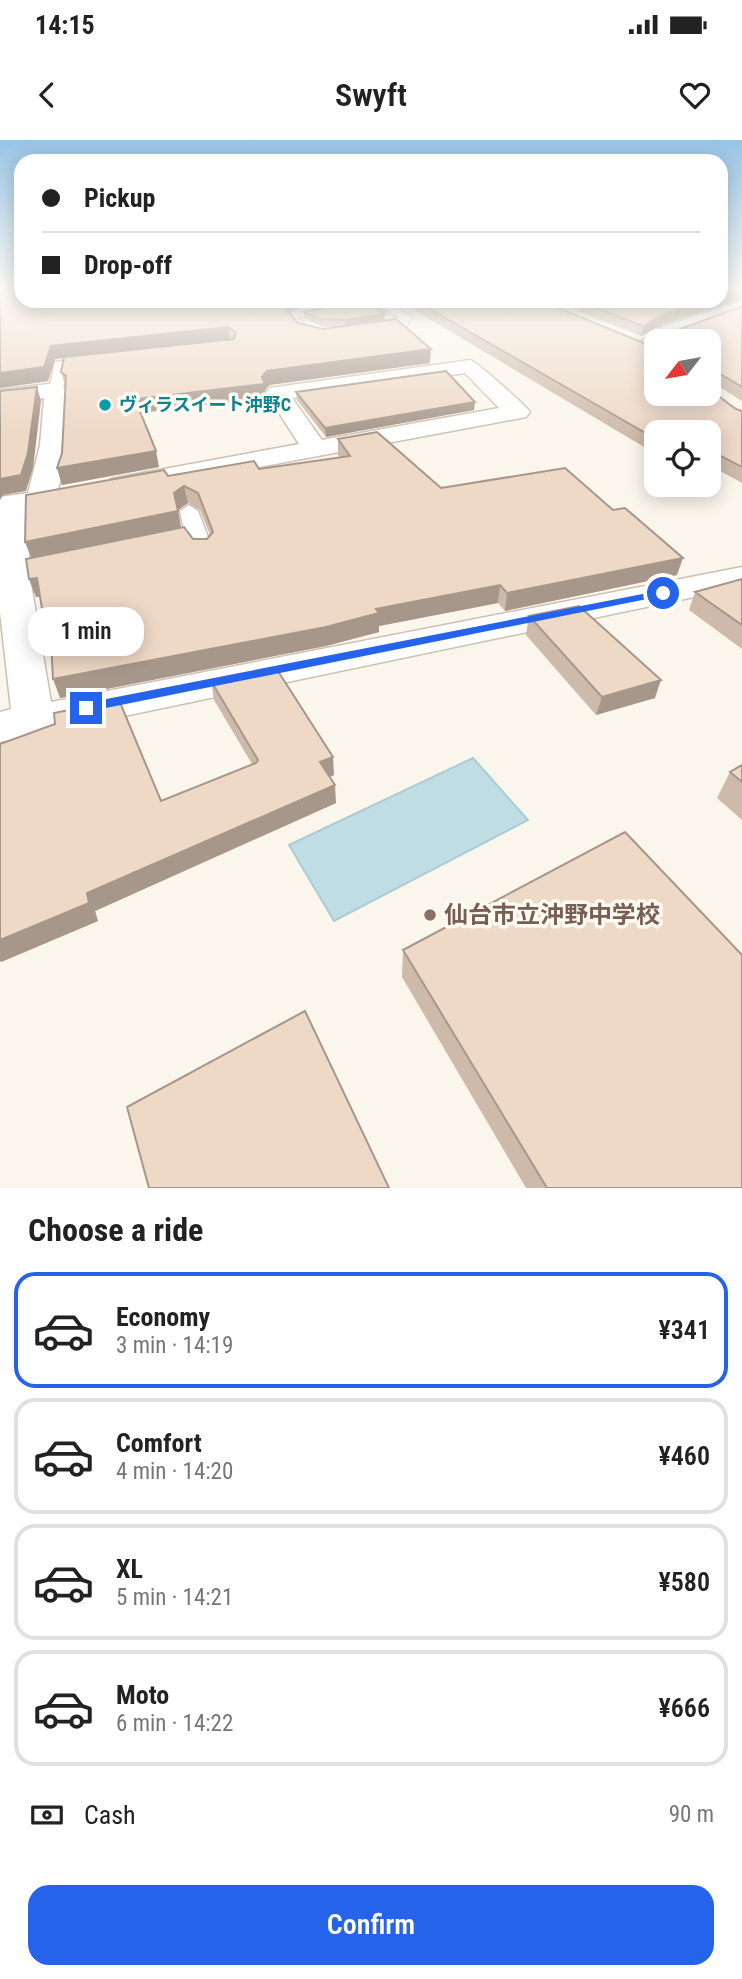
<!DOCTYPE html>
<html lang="en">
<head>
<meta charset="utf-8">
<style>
	:root { --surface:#fff; --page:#f2f2f2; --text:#222; --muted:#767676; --line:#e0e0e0; --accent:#2563eb }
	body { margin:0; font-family:"Roboto Condensed","Noto Sans JP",sans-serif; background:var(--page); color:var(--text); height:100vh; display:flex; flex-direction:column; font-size:26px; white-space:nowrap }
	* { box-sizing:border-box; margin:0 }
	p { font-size:23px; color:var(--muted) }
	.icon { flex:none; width:38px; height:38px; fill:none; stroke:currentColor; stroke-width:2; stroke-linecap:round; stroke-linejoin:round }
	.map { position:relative; height:1048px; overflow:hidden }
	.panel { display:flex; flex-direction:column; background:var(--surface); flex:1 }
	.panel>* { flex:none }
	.hud { position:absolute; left:14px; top:14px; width:714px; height:154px; border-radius:21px; box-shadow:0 4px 18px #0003; display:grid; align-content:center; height:154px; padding:0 28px; background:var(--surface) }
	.needle { width:46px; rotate:239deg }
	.buttons { position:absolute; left:644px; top:189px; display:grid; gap:14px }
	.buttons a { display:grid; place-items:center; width:77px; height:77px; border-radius:14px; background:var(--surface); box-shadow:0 4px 18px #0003; font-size:35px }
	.end { position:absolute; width:32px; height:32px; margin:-16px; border:9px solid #2563eb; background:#fff; box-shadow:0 0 0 4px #fff }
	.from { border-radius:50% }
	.bubble { position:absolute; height:49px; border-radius:21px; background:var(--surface); box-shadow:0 4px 18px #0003; font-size:23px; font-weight:600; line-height:49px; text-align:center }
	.hud b { display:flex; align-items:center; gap:24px; height:66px; font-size:26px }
	.hud b+b { border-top:2px solid var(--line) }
	.hud i { width:18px; height:18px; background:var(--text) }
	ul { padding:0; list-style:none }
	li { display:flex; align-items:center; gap:21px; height:116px; margin:0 14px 10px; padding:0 14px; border:4px solid var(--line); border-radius:21px }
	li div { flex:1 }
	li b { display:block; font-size:26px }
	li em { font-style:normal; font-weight:600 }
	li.selected { border-color:var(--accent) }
	li>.icon { width:63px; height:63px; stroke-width:1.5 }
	h2 { padding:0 28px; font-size:32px; line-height:84px }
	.pay { display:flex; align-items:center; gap:18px; height:77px; padding:0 28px; font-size:26px }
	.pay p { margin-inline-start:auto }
	.button { display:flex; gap:14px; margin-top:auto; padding:14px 28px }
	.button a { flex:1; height:80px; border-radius:21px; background:var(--accent); color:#fff; font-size:28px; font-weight:600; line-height:80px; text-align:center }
	.status { display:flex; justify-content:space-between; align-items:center; height:49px; padding:0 35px; background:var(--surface); direction:ltr }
	.status svg { height:19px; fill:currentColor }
	header { display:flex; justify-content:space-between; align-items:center; height:91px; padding:0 28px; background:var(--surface); font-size:32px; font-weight:600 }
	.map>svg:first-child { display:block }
	.water { fill:#c1dde4; stroke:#a9ccd4; stroke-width:2 }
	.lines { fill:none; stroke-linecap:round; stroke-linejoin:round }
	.service-casing { stroke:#cdbfb2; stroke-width:3 }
	.minor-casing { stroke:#cdbfb2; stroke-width:3 }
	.service { fill:#fff; fill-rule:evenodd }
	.minor { fill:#fff; fill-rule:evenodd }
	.wall { fill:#cdbaaa; fill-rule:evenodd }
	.shaded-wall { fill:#a7978b }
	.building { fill:#eed8c6; stroke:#a7978b; stroke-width:2 }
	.route { fill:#2563eb }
	.culture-dot { fill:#0f9aa8; stroke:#fefaf2; stroke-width:2.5 }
	.education-dot { fill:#8d6e63; stroke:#fefaf2; stroke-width:2.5 }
	.labels { text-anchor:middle; stroke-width:7; stroke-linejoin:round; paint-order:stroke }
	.far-culture-label { font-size:18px; font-weight:bold; fill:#0d838f; stroke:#fefaf2; text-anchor:start }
	.near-education-label { font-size:24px; font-weight:bold; fill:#785e54; stroke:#fefaf2; text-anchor:start }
</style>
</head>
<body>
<div class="status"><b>14:15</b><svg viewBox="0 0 49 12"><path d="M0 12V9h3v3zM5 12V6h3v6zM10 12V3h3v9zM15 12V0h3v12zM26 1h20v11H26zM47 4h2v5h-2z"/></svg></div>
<header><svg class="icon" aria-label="back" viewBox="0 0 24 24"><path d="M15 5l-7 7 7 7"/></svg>Swyft<svg class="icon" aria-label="heart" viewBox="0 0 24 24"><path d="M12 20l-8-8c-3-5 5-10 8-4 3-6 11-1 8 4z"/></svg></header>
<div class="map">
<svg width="742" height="1048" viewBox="0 0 742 1048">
	<rect width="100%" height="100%" fill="#fbf6ec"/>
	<!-- water -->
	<path class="water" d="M 473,618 L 528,680 L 334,781 L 289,705 Z"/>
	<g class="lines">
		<!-- service casing -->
		<g class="service-casing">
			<path id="service" d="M 342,161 L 371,161 L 298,177 L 307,187 L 318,190 L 318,196 C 302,198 294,188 285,176 L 301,168 Z
				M 371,161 L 385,161 L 412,177 L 406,187 L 367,191 L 367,185 L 399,178 Z
				M 94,218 L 99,219 L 99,225 L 66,228 L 63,250 L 56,254 L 51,253 L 49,250 L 55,222 Z
				M 189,365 L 198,371 L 213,410 L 210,414 L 196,414 L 189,401 L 160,407 L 153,405 L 150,401 L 153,397 L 184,390 L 180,371 Z"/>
		</g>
		<!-- minor casing -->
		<g class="minor-casing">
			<path id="minor" d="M 742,161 L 742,172 L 666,201 L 656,201 L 656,207 L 644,212 L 634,206 L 662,187 Z
				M 470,220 C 476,221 525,265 530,272 L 526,277 L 121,353 L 111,351 L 107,345 L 111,339 L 121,337 L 299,304 L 266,253 L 269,248 ZM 465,233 L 499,268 L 322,300 L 292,258 Z
				M 56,243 L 67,250 C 68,281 68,340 50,366 L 29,370 L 29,432 L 51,562 L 742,427 L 742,447 L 0,602 L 0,572 L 11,569 L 0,472 L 0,357 L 28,353 L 40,305 L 44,258 L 0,264 L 0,250 Z"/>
		</g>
		<!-- service -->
		<use href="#service" class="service"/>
		<!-- minor -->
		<use href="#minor" class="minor"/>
	</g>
	<!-- wall -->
	<path class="wall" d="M 0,149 L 301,165 L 288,172 L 298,183 L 323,189 L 336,187 L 320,186 L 304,178 L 304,172 L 380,169 L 384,180 L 430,223 L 269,245 L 265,250 L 266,258 L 141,273 L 159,327 L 62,345 L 57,328 L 62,313 L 65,246 L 61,232 L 64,218 L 55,219 L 48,241 L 0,248 Z
		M 399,161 L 541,161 L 736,269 L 742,271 L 742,343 L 709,325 L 709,292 L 656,292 L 656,314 Z
		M 552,161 L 721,161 L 661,185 L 641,196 Z
		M 742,166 L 742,261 L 710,241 L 709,244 L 709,201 L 659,201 L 661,193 L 670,193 Z
		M 296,252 L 474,270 L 326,297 L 297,260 Z
		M 338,299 L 441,348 L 677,435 L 505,471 L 498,463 L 379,486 L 379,492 L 326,506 L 60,558 L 51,500 L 40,457 L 36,457 L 29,439 L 31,418 L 25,402 L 168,336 L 259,329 L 340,318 L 338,315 ZM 188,363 L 200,370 L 210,395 L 207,399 L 193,399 L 181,387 L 178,370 Z
		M 742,439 L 742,509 L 689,470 L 695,452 Z
		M 529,476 L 655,558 L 596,575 L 526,495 Z
		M 211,541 L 334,635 L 330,637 L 336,663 L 95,771 L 98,781 L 1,822 L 0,604 L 161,661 L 252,624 L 214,560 Z
		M 742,625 L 742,680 L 717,658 L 730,632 Z
		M 403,810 L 742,1048 L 526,1048 L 402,837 Z"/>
	<!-- shaded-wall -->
	<path class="shaded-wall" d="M 742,151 L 742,159 L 661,185 L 641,196 L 643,186 L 664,174 L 708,161 L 721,161 L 721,157 Z
		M 283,161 L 326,161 L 301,165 L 284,174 L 282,165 Z
		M 385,174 L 384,181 L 345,187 L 345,180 Z
		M 228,187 L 230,200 L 55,219 L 48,241 L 0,248 L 0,233 L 51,206 Z
		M 431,209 L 430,223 L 269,245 L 265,250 L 266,258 L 138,273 L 135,259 L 262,237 L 267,231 Z
		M 37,247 L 41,261 L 33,328 L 26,351 L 3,355 L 0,360 L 0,339 Z
		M 475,262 L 474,270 L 326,297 L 325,288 Z
		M 156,311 L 159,327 L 62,345 L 57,328 Z
		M 184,346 L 188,363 L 178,370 L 181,388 L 32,419 L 25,402 L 174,353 Z
		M 683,418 L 677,435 L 505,471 L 507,453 Z
		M 37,438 L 43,456 L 36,457 L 29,439 Z
		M 500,445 L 498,463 L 379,486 L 379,492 L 326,506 L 60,558 L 53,539 L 376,469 Z
		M 50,480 L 50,500 L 44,481 Z
		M 661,540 L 655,558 L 596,575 L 602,557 Z
		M 333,617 L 334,635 L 321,641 L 320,622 Z
		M 335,645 L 336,663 L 95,771 L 98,781 L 1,822 L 0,821 L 0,800 L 87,753 Z"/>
	<!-- building -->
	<path class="building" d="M 0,149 L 21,149 L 21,161 L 284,161 L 282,165 L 298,183 L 323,189 L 396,179 L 431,209 L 267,231 L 262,237 L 265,244 L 135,259 L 156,311 L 57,328 L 62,313 L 66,236 L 61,232 L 64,217 L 234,199 L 236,192 L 228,187 L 51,206 L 44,227 L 0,233 Z
		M 721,149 L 742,149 L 742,151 L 721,157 Z
		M 353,161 L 377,161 L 380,163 L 377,167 L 385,174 L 345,180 L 319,179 L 304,172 Z
		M 416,161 L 541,161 L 656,208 L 656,254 L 709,254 L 709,249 L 736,269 L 742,271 L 742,327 L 709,310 L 709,292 L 656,292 L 656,299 Z
		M 579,161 L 708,161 L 664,174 L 643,186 Z
		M 742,166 L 742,247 L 712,229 L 710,240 L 709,241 L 709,201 L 660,201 L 661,193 L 670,193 Z
		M 446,231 L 475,262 L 325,288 L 296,252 Z
		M 37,247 L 28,313 L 21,335 L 0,339 L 0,251 Z
		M 377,292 L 441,348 L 565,328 L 613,370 L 625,368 L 683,418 L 507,453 L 500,445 L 376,469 L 379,473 L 326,487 L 53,539 L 50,480 L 44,481 L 37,438 L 29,439 L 26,419 L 184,387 L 193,399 L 207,399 L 213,392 L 198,353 L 184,346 L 174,353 L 178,371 L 25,402 L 26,355 L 164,330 L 168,336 L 254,321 L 259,329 L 350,316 L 338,299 Z
		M 742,439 L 742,485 L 695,452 Z
		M 579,466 L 661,540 L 602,557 L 529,476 Z
		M 276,528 L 333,617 L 320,622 L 335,645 L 87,753 L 89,763 L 0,800 L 0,604 L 55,584 L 54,573 L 119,560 L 161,661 L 256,623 L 258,620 L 211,541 Z
		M 742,625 L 742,642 L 730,632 Z
		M 625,692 L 742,815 L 742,1048 L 547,1048 L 403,810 Z
		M 305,871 L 389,1048 L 149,1048 L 127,967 Z"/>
	<!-- sky -->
	<linearGradient id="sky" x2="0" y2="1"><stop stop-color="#98c4e6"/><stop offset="0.5" stop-color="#fdfbf6"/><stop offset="1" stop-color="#fdfbf6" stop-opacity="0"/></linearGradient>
	<rect width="742" height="296" fill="url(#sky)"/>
	<!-- route -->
	<path class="route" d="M 663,450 L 667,455 L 86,572 L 80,568 L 86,563 Z"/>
	<!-- markers -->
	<circle class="culture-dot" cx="105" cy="265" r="7"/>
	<circle class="education-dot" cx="430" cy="775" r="7"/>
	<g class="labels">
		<!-- far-culture labels -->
		<g class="far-culture-label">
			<text x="119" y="271">ヴィラスイート沖野C</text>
		</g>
		<!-- near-education labels -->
		<g class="near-education-label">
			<text x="444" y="783">仙台市立沖野中学校</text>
		</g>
	</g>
</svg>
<div class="buttons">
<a><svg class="needle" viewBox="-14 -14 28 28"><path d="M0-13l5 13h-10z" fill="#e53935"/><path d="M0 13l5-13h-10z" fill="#767676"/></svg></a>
<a><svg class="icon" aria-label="locate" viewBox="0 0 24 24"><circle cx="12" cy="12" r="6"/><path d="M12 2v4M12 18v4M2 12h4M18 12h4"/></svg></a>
</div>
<i class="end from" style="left:663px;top:453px"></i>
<i class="end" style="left:86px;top:568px"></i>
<div class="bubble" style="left:28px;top:467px;width:116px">1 min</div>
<div class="hud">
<b><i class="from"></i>Pickup</b>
<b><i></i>Drop-off</b>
</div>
</div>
<section class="panel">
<h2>Choose a ride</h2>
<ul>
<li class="selected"><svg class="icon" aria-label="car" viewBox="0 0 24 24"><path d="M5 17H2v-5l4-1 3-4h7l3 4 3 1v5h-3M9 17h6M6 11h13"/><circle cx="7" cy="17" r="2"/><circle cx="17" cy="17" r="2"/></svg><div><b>Economy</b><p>3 min · 14:19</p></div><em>¥341</em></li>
<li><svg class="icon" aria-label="car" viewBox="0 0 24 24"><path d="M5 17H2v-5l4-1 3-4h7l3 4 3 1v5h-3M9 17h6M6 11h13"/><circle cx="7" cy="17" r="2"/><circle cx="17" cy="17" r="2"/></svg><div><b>Comfort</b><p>4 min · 14:20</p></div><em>¥460</em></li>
<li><svg class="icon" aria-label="car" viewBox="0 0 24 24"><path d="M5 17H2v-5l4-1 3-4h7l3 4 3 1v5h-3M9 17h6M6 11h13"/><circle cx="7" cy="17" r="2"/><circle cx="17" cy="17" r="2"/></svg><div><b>XL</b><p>5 min · 14:21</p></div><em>¥580</em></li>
<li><svg class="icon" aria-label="car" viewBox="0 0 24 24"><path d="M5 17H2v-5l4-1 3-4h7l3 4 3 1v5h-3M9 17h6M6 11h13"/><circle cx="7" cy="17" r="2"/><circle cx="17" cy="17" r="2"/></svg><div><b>Moto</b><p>6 min · 14:22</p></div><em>¥666</em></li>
</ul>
<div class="pay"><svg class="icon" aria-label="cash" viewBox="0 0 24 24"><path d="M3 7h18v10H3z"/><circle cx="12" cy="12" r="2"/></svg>Cash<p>90 m</p></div>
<div class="button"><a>Confirm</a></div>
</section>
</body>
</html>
